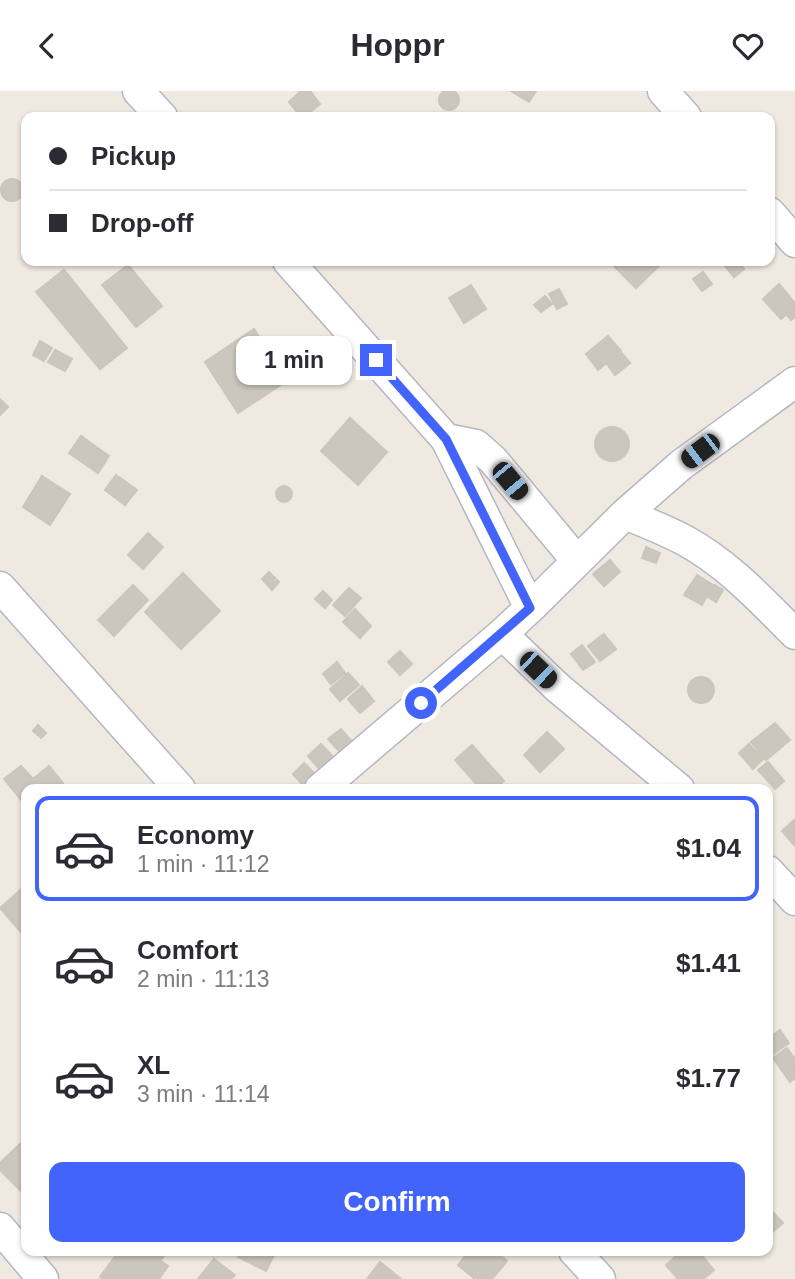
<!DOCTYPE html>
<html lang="en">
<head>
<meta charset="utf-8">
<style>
	:root { --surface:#fff; --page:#f7f7f7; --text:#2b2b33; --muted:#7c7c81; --line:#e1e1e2; --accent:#4264fb }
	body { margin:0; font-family:Arial,sans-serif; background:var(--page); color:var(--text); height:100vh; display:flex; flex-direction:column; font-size:26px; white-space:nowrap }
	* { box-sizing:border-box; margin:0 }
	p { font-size:23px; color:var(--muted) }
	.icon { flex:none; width:38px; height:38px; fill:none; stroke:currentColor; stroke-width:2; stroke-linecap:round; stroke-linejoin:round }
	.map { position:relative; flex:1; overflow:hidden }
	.panel { position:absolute; left:21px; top:693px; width:752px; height:472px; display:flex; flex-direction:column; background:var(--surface); border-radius:14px; box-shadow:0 2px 5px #0004 }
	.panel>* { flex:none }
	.banner { position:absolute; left:21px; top:21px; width:754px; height:154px; border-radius:14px; box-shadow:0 2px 5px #0004; display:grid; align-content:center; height:154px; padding:0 28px; background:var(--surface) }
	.end { position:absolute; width:32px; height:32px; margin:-16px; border:9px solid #4264fb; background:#fff; box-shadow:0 0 0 4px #fff }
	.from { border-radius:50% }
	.bubble { position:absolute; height:49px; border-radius:14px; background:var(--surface); box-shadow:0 2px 5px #0004; font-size:23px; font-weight:700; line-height:49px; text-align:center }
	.car { position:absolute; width:21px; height:42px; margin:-21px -10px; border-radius:9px; box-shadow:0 0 5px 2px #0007; background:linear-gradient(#222 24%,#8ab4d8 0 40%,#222 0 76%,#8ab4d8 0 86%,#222 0) }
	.banner b { display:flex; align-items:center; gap:24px; height:66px; font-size:26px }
	.banner b+b { border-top:2px solid var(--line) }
	.banner i { width:18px; height:18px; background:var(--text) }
	ul { padding:12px 0 0; list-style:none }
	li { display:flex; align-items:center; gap:21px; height:105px; margin:0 14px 10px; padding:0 14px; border:4px solid transparent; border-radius:14px }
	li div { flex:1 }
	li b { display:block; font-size:26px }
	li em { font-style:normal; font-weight:700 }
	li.active { border-color:var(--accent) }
	li>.icon { width:63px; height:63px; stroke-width:1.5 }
	.button { display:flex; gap:14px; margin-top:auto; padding:14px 28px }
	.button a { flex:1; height:80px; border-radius:14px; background:var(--accent); color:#fff; font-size:28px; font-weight:700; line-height:80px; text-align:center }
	header { display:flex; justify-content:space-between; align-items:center; height:91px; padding:0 28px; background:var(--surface); font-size:32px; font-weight:700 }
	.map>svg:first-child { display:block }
	.building { fill:#cbc7bf; stroke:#cbc5ba; stroke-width:2 }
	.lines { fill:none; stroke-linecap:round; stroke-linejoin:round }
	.street-casing { stroke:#b4b7c1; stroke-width:33 }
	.street { stroke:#fff; stroke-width:30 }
	.route { stroke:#4264fb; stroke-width:9 }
</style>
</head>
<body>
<header><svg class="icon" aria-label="back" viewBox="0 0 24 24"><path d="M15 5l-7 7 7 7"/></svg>Hoppr<svg class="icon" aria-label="heart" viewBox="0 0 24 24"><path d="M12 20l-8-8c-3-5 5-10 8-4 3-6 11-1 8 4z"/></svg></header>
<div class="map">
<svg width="795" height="1188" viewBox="0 0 795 1188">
	<rect width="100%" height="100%" fill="#efe9e1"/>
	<!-- building -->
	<path class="building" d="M439 9a10 10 0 1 1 20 0a10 10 0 1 1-20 0Z
		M 301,0 L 310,0 L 320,13 L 304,26 L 301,26 L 289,11 Z
		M 511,0 L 536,0 L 529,11 Z
		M1 99a11 11 0 1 1 22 0a11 11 0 1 1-22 0Z
		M 609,170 L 664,170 L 636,197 Z
		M 721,170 L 738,170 L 744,178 L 734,186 Z
		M 128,174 L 162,215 L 136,236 L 102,194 Z
		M 64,179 L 127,257 L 100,278 L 36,201 Z
		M 703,181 L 712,193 L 702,200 L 693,188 Z
		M 779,193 L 795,212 L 795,216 L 781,228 L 763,208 Z
		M 471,194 L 486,218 L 464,232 L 449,207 Z
		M 559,198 L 567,213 L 557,218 L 549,203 Z
		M 545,205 L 552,213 L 541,221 L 534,214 Z
		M 795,217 L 795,226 L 791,229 L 787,224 Z
		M 254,238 L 288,289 L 238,322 L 205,271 Z
		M 608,245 L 621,260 L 598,279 L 586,263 Z
		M 40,250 L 52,257 L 44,270 L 33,264 Z
		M 55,259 L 72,268 L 65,280 L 48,271 Z
		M 622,262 L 630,272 L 615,284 L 607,273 Z
		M 0,308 L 8,316 L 0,324 Z
		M 350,327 L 387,361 L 358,394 L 321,360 Z
		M595 353a17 17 0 1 1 34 0a17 17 0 1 1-34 0Z
		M 81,345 L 109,365 L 98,382 L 69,362 Z
		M 116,384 L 137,399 L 125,414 L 105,399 Z
		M 42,385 L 70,403 L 50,434 L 23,416 Z
		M276 403a8 8 0 1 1 16 0a8 8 0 1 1-16 0Z
		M 148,442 L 163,456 L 143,478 L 128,464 Z
		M 646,456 L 660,462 L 656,472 L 642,467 Z
		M 610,469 L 620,481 L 604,495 L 593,483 Z
		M 269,481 L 279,491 L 272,499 L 262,488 Z
		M 183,482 L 220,520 L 181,558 L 145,521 Z
		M 697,484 L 713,494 L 702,514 L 684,504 Z
		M 133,494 L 148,509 L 114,545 L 98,529 Z
		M 715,494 L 723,499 L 716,511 L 708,506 Z
		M 349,497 L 361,507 L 345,525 L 333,514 Z
		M 323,500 L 332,509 L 325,517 L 315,508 Z
		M 355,518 L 371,535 L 360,547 L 343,531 Z
		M 604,543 L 616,558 L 600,570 L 588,555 Z
		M 582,554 L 595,571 L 583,579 L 571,563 Z
		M 400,560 L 412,573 L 400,584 L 388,571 Z
		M 337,571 L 345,582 L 331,593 L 323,583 Z
		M 348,582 L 359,594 L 340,610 L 330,598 Z
		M688 599a13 13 0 1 1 26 0a13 13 0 1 1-26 0Z
		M 362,595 L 374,610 L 360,622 L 348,608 Z
		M 775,632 L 790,649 L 766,669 L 751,651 Z
		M 38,634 L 46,642 L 41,647 L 33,640 Z
		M 341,638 L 352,651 L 340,661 L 328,648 Z
		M 547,641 L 564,658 L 540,681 L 524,664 Z
		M 321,653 L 335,668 L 322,681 L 308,665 Z
		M 749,653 L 763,668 L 753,678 L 739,662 Z
		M 472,654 L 496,681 L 479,696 L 455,669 Z
		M 768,671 L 784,690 L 775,698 L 758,679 Z
		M 304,672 L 314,682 L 302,693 L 293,683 Z
		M 21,675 L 33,688 L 49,675 L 63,692 L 55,698 L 26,698 L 26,715 L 4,688 Z
		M 497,682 L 504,690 L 495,698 L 482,698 L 481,697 Z
		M 795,728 L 795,755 L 782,740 Z
		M 26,794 L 26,847 L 0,817 Z
		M 780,939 L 789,952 L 769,966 L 768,948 Z
		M 787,957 L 795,968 L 795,987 L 790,991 L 773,967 Z
		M 20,1053 L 26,1059 L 26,1099 L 23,1102 L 0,1079 L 0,1072 Z
		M 768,1116 L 783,1132 L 768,1145 Z
		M 119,1160 L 147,1160 L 168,1175 L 159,1188 L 103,1188 L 100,1186 Z
		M 149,1160 L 167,1160 L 161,1169 Z
		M 241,1160 L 276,1160 L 266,1180 L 238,1166 Z
		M 469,1160 L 495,1160 L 507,1170 L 492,1188 L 475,1188 L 458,1174 Z
		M 682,1160 L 698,1160 L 714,1179 L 703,1188 L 678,1188 L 666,1174 Z
		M 214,1168 L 235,1184 L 231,1188 L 198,1188 Z
		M 380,1171 L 401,1188 L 367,1188 Z"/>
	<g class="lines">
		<!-- street casing -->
		<g class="street-casing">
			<path id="street" d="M 138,0 L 162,26
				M 663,0 L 686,26
				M 770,122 L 795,151
				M 288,170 L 446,348 L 530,517 L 502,543
				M 446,348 L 476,354 L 493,369 L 577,470
				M 625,423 C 645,431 665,439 684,449 C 727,472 761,509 795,543
				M 0,496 L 180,698
				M 530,517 L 625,423 L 681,374 L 795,291
				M 320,698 L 502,543 L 557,596 L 679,698
				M 768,780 L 795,809
				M 0,1137 L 43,1188
				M 574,1160 L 600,1188"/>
		</g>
		<!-- street -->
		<use href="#street" class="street"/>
	</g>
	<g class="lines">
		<!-- route -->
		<path class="route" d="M 376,269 L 446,348 L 530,517 L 421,612"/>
	</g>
</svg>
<i class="end from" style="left:421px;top:612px"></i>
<i class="end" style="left:376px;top:269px"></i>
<div class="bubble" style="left:236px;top:245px;width:116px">1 min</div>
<i class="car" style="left:700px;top:360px;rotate:233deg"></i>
<i class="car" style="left:510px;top:390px;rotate:140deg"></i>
<i class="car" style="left:538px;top:579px;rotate:134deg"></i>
<div class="banner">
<b><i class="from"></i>Pickup</b>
<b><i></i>Drop-off</b>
</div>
<section class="panel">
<ul>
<li class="active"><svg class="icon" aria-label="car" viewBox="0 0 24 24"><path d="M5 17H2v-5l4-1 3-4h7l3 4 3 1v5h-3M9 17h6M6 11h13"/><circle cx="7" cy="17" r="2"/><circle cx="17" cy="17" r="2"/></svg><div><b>Economy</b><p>1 min · 11:12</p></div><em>$1.04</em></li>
<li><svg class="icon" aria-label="car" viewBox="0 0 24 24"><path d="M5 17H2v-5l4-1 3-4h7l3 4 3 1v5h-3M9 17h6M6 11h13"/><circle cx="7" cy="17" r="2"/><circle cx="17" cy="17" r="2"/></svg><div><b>Comfort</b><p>2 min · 11:13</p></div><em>$1.41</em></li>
<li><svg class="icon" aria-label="car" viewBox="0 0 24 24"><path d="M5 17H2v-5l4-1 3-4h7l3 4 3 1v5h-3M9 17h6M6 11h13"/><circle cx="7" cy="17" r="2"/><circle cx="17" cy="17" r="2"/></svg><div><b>XL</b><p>3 min · 11:14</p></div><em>$1.77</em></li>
</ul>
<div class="button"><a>Confirm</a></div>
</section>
</div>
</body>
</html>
